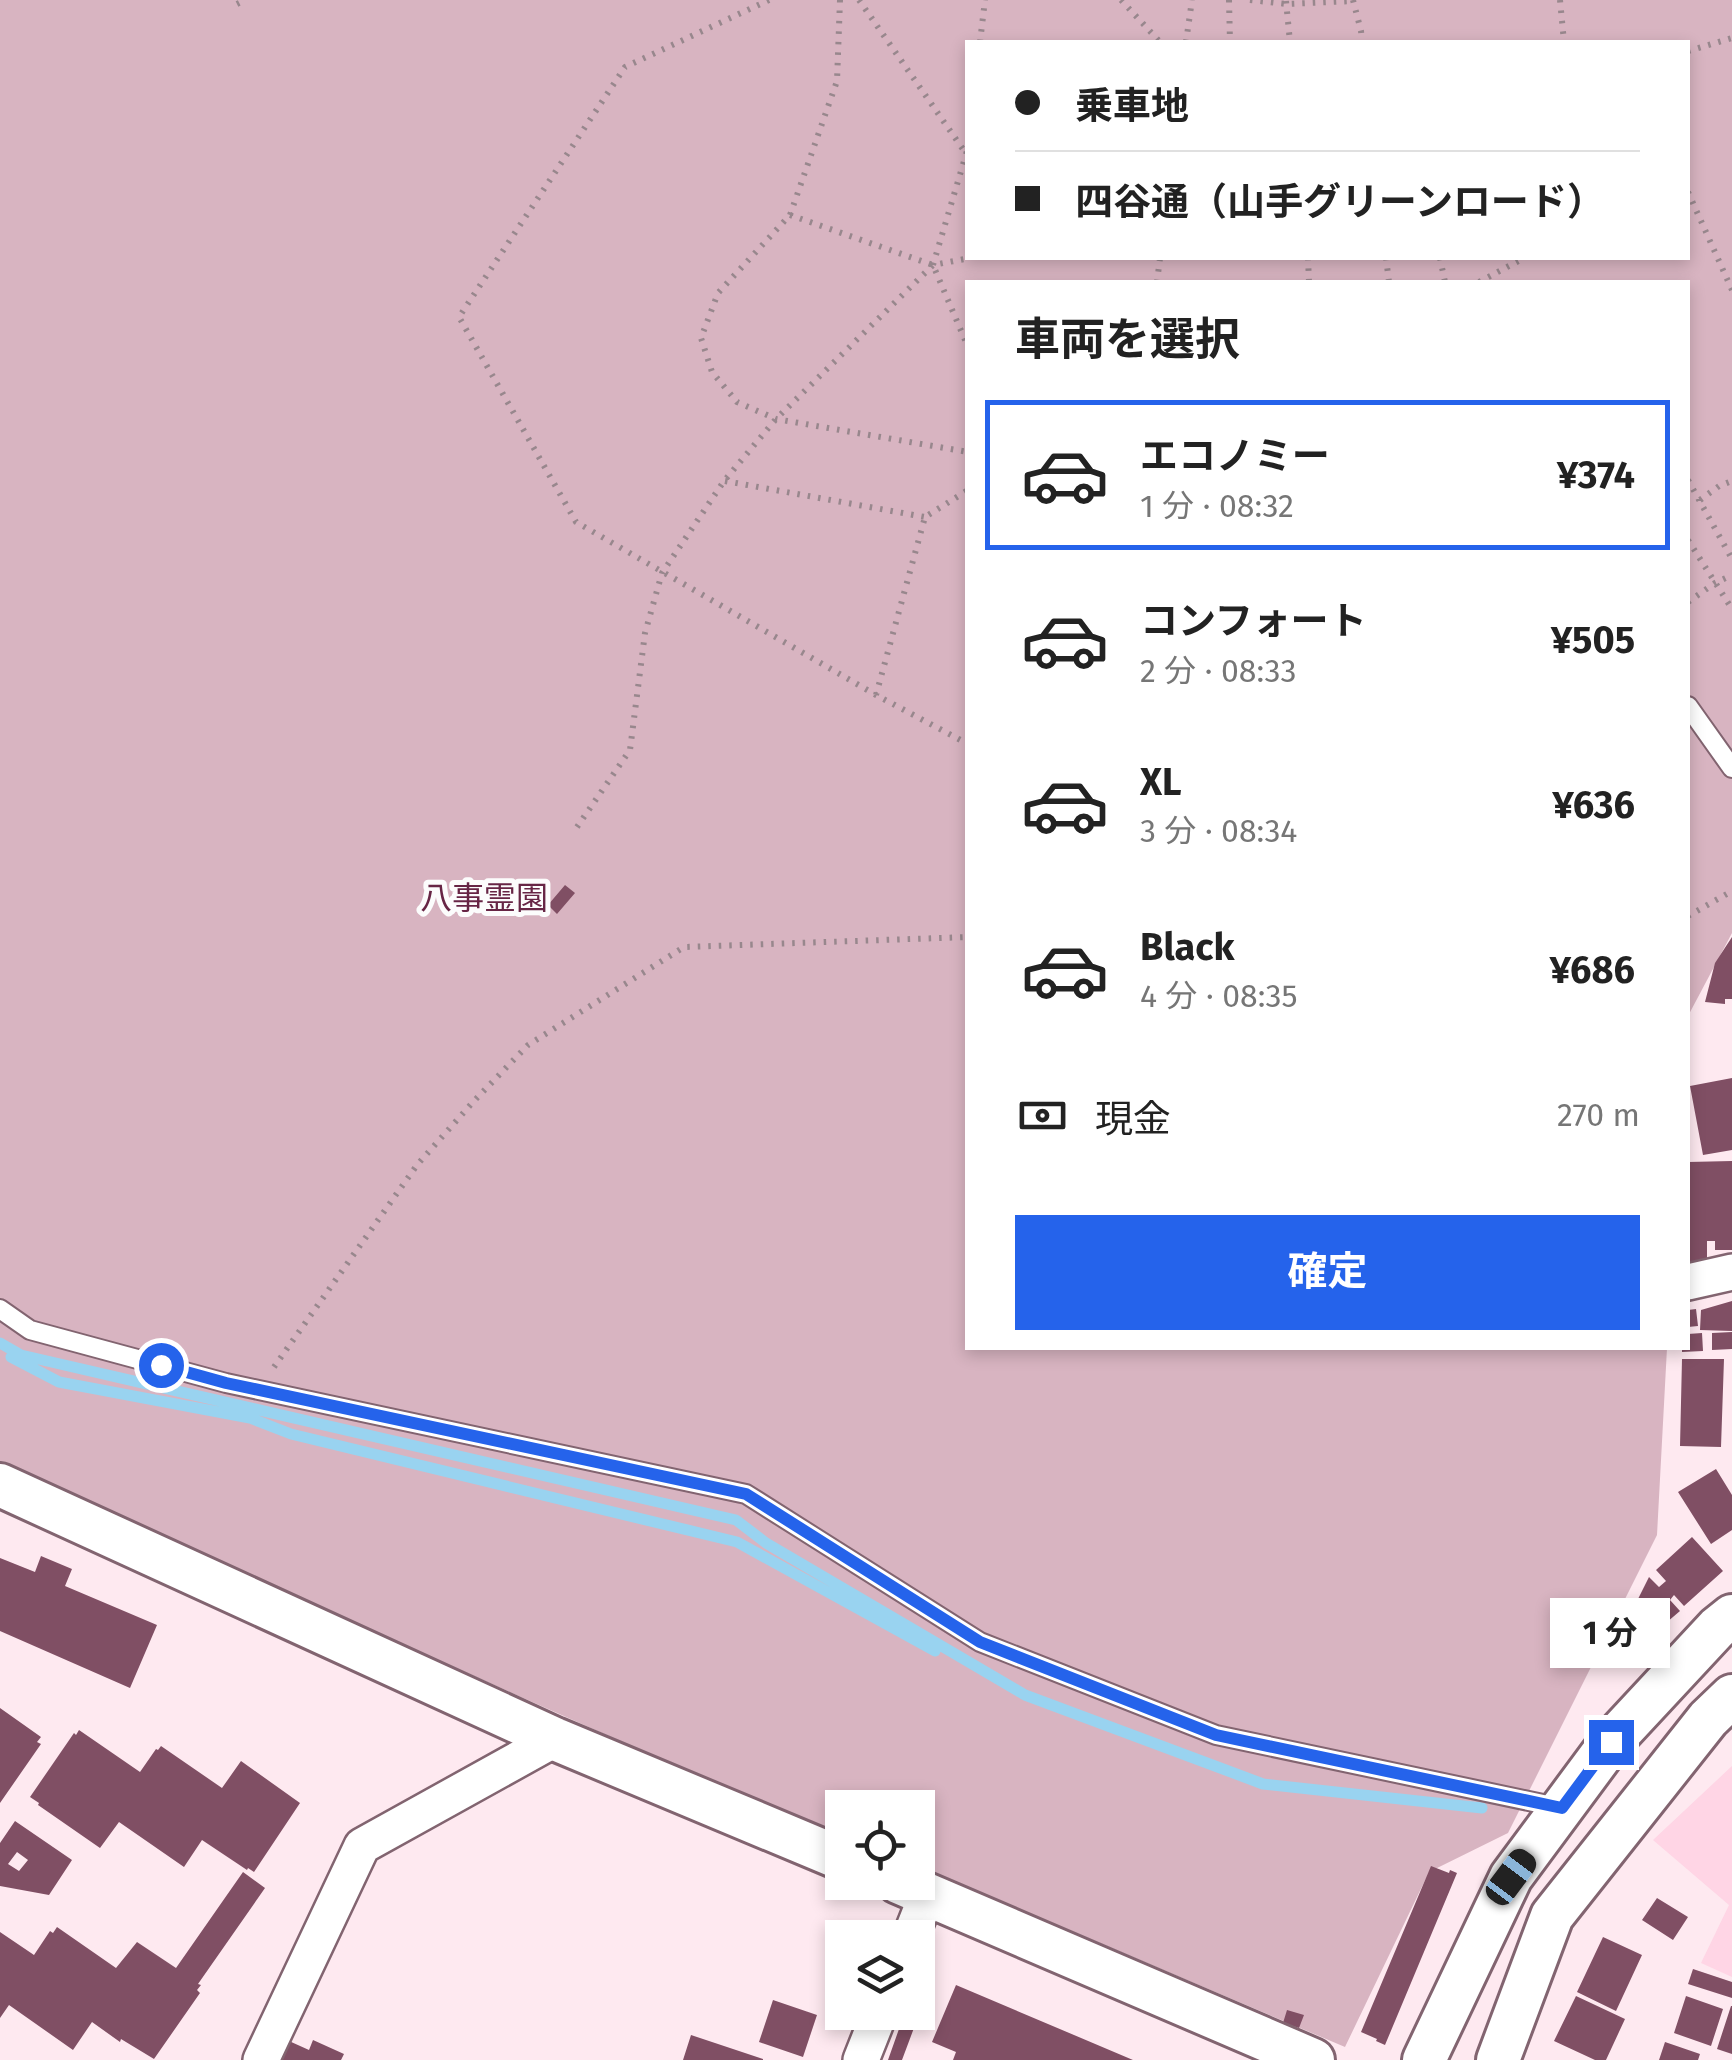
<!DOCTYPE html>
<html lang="ja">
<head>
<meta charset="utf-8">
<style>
	:root { --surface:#fff; --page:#f6f6f6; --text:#222; --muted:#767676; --line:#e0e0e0; --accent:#2563eb }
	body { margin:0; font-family:"Fira Sans","Noto Sans JP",sans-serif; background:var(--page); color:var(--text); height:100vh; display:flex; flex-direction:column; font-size:38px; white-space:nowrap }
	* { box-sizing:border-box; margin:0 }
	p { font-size:32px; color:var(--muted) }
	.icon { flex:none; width:55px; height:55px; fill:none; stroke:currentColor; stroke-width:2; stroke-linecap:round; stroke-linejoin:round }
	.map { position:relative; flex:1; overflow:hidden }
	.panel { position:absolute; left:965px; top:280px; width:725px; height:1070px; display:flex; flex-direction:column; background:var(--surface); border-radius:0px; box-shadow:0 5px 15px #0003 }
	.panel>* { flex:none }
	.hud { position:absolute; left:965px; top:40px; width:725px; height:220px; border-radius:0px; box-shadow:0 5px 15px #0003; display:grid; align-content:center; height:220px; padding:0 50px; background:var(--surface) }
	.controls { position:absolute; left:825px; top:1790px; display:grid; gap:20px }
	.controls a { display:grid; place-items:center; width:110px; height:110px; border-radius:0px; background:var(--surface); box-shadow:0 5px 15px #0003; font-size:50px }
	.end { position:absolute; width:45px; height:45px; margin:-22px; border:12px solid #2563eb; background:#fff; box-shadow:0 0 0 5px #fff }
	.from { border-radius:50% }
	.bubble { position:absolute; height:70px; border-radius:0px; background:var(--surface); box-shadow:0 5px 15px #0003; font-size:32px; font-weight:700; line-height:70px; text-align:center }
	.car { position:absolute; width:30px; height:60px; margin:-30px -15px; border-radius:12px; box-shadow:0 0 8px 2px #0007; background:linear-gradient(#222 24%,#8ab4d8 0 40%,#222 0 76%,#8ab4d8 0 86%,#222 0) }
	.hud b { display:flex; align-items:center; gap:35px; height:95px; font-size:38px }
	.hud b+b { border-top:2px solid var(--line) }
	.hud i { width:25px; height:25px; background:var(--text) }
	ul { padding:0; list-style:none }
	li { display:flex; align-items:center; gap:30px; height:150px; margin:0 20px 15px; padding:0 30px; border:5px solid transparent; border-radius:0px }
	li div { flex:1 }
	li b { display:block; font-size:38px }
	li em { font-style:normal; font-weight:700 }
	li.current { border-color:var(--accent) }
	li>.icon { width:90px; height:90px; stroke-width:1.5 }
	h2 { padding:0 50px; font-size:45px; line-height:120px }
	.pay { display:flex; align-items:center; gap:25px; height:110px; padding:0 50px; font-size:38px }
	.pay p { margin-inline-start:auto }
	.action { display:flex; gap:20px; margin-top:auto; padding:20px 50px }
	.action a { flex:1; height:115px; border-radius:0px; background:var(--accent); color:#fff; font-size:40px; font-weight:700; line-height:115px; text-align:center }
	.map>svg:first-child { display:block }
	.built { fill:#ffd5e5 }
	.green { fill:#d8b4c1; fill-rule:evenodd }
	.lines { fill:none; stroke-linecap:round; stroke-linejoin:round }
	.stream { stroke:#99d3f0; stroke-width:11 }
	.building { fill:#804f64; fill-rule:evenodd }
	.service-casing { stroke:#826470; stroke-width:22 }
	.minor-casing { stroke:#826470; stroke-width:40 }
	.tertiary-casing { stroke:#826470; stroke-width:48 }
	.path { stroke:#98878d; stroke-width:6; stroke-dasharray:2.5 8; stroke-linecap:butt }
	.service { stroke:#fff; stroke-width:18 }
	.minor { stroke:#fff; stroke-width:35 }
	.tertiary { stroke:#fff; stroke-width:42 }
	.route { stroke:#2563eb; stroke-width:12 }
	.labels { text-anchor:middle; stroke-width:10; stroke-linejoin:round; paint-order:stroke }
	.park-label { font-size:32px; fill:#672545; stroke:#fcfcfc }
</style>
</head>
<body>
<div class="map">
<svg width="1732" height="2060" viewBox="0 0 1732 2060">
	<rect width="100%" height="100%" fill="#fee9f0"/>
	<!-- built -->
	<path class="built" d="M 1732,1766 L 1732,1977 L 1701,1963 L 1729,1905 L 1653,1840 Z"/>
	<!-- green -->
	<path class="green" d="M 0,0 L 1732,0 L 1732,933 L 1688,1016 L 1688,282 L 968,282 L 968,1348 L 1667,1348 L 1657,1535 L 1508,1833 L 1429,1872 L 1345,2047 L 918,1866 L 918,1808 L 842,1808 L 842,1835 L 627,1744 L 0,1466 ZM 968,42 L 1688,42 L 1688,258 L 968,258 Z"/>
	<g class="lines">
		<!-- stream -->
		<path class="stream" d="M 0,1343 L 21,1355 L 736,1520 L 766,1543 L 1025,1695 L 1263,1784 L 1482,1808
			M 11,1357 L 59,1382 L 250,1418 L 291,1434 L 737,1542 L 935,1651"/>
	</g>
	<!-- building -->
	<path class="building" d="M 565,885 L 575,893 L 557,914 L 548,905 Z
		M 1732,937 L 1732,999 L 1725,999 L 1725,1004 L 1705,1002 L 1715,963 Z
		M 1732,1078 L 1732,1150 L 1703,1155 L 1690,1086 Z
		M 1732,1161 L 1732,1250 L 1715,1250 L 1715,1241 L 1707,1241 L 1707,1265 L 1688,1270 L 1688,1162 Z
		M 1732,1301 L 1732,1331 L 1700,1330 L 1701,1310 Z
		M 1696,1309 L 1698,1326 L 1688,1327 L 1688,1310 Z
		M 1732,1332 L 1732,1349 L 1712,1350 L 1712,1333 Z
		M 1702,1333 L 1703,1351 L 1682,1352 L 1682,1348 L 1688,1348 L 1688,1334 Z
		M 1682,1359 L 1724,1359 L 1721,1447 L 1680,1446 Z
		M 1716,1469 L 1732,1495 L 1732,1530 L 1711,1544 L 1678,1492 Z
		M 1692,1537 L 1723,1571 L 1684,1606 L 1674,1595 L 1670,1600 L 1680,1611 L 1633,1651 L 1620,1635 L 1649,1577 L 1659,1587 L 1666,1581 L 1656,1570 Z
		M 41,1556 L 72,1569 L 65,1586 L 157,1625 L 130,1688 L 0,1631 L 0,1558 L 35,1572 Z
		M 0,1708 L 41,1737 L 37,1742 L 41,1744 L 0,1803 Z
		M 79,1730 L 140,1772 L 156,1749 L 158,1750 L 161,1746 L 222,1788 L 241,1761 L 300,1803 L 254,1872 L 248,1868 L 247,1870 L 202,1840 L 184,1867 L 119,1822 L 100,1848 L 38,1805 L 39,1803 L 30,1797 L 74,1733 L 76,1735 Z
		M 15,1821 L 72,1860 L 49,1895 L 0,1886 L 0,1843 ZM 17,1852 L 28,1860 L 19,1871 L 8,1864 Z
		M 1431,1866 L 1449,1873 L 1450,1870 L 1457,1873 L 1385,2045 L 1376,2041 L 1377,2039 L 1361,2032 Z
		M 243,1872 L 265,1888 L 198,1984 L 201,1985 L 197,1990 L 200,1993 L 154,2059 L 121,2039 L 120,2042 L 92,2022 L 73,2050 L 9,2005 L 0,2018 L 0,1932 L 34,1955 L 50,1931 L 53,1933 L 57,1927 L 116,1968 L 137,1942 L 176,1968 Z
		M 1657,1898 L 1688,1917 L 1673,1940 L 1642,1920 Z
		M 1603,1937 L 1642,1955 L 1616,2011 L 1577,1992 Z
		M 1693,1969 L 1732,1982 L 1732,1998 L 1688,1984 Z
		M 920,1971 L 933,1977 L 902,2060 L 888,2060 L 905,2012 L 918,2012 L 918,1978 Z
		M 956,1985 L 1133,2060 L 953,2060 L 956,2052 L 932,2042 Z
		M 1576,1996 L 1625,2019 L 1606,2060 L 1595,2060 L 1554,2041 Z
		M 1686,1996 L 1723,2009 L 1711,2046 L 1674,2033 Z
		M 773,2000 L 817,2015 L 803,2057 L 759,2042 Z
		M 1731,2006 L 1732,2006 L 1732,2054 L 1717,2049 Z
		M 1287,2010 L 1304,2015 L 1299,2028 L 1283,2023 Z
		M 691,2035 L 763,2059 L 763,2060 L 683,2060 Z
		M 313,2040 L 344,2054 L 341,2060 L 281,2060 L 289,2041 L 309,2050 Z
		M 1665,2042 L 1700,2054 L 1698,2060 L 1659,2060 Z"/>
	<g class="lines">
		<!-- service casing -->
		<g class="service-casing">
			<path id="service" d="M 1688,706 L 1732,768
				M 0,1309 L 30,1330 L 226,1383 L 746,1494 L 980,1642 L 1216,1735 L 1562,1808"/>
		</g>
		<!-- minor casing -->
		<g class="minor-casing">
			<path id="minor" d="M 1688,1282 L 1732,1272
				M 910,1938 L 927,1895
				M 261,2060 L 362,1846 L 555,1739
				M 861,2060 L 880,2012"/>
		</g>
		<!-- tertiary casing -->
		<g class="tertiary-casing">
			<path id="tertiary" d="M 0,1485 L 555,1739 L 842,1859
				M 898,1882 L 1313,2060
				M 1424,2060 L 1511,1877 L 1611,1742 L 1717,1628 L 1732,1616
				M 1498,2060 L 1552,1916 L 1708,1719 L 1732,1696"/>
		</g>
		<!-- path -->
		<path class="path" d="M 769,0 L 625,67 L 459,317 L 576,522 L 876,695 L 968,744
			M 840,0 L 837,81 L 790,215 L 718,293 L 701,338 L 712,372 L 737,402 L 776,419 L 968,452
			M 859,0 L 967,155
			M 1121,0 L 1160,42
			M 1229,0 L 1230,42
			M 1250,0 L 1287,4 L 1353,1
			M 1353,0 L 1361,31 L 1362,42
			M 1560,0 L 1564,42
			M 1286,1 L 1290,42
			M 237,4 L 245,0
			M 980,42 L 985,0
			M 1186,42 L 1192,0
			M 1688,51 L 1732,38
			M 1688,192 L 1732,290
			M 790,215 L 933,265 L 968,347
			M 1308,258 L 1309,282
			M 1386,258 L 1389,282
			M 1440,258 L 1445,282
			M 933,265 L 967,151
			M 1157,282 L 1160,258
			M 1479,282 L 1524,258
			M 1688,480 L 1732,559
			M 725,481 L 925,517
			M 1700,500 L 1719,486 L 1732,481
			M 1688,540 L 1732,609
			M 1688,602 L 1715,583 L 1732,575
			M 876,695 L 925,517 L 968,490
			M 577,827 L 630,750 L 645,633 L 662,573 L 724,481 L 776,419 L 933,265 L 970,258
			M 1688,916 L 1732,891
			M 274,1367 L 417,1165 L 473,1102 L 528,1045 L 684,947 L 968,937"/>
		<!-- service -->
		<use href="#service" class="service"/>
		<!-- minor -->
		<use href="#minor" class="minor"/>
		<!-- tertiary -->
		<use href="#tertiary" class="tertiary"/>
	</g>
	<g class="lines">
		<!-- route -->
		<path class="route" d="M 161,1365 L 226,1383 L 746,1494 L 980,1642 L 1216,1735 L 1562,1808 L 1611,1742"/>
	</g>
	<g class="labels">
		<!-- park labels -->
		<g class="park-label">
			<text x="484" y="909">八事霊園</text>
		</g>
	</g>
</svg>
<div class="controls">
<a><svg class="icon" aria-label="locate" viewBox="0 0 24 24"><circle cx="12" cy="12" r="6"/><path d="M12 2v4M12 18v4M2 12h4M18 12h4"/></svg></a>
<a><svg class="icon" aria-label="layers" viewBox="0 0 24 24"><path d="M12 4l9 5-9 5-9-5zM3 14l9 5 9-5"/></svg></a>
</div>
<i class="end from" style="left:161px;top:1365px"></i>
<i class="end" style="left:1611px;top:1742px"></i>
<div class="bubble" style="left:1550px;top:1598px;width:120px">1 分</div>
<i class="car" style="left:1511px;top:1877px;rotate:37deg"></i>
<div class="hud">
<b><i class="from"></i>乗車地</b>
<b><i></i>四谷通（山手グリーンロード）</b>
</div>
<section class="panel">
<h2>車両を選択</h2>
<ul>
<li class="current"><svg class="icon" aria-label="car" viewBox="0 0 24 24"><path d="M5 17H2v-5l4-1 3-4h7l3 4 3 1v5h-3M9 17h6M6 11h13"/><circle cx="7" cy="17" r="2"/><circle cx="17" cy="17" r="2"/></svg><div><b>エコノミー</b><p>1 分 · 08:32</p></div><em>¥374</em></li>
<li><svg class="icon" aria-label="car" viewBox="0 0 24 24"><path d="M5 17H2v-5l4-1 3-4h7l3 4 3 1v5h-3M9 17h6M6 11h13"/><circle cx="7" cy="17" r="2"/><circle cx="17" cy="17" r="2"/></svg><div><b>コンフォート</b><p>2 分 · 08:33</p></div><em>¥505</em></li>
<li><svg class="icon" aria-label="car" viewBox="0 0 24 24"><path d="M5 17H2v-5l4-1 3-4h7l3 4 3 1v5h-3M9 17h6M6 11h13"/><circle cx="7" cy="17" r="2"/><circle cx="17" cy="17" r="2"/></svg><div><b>XL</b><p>3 分 · 08:34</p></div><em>¥636</em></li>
<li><svg class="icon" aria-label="car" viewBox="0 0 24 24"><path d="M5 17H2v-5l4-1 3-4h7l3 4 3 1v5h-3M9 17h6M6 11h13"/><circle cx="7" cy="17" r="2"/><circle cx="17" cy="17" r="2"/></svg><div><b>Black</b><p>4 分 · 08:35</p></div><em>¥686</em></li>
</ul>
<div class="pay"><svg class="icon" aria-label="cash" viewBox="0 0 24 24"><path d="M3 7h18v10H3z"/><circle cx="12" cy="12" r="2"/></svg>現金<p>270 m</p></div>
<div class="action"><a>確定</a></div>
</section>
</div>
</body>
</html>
